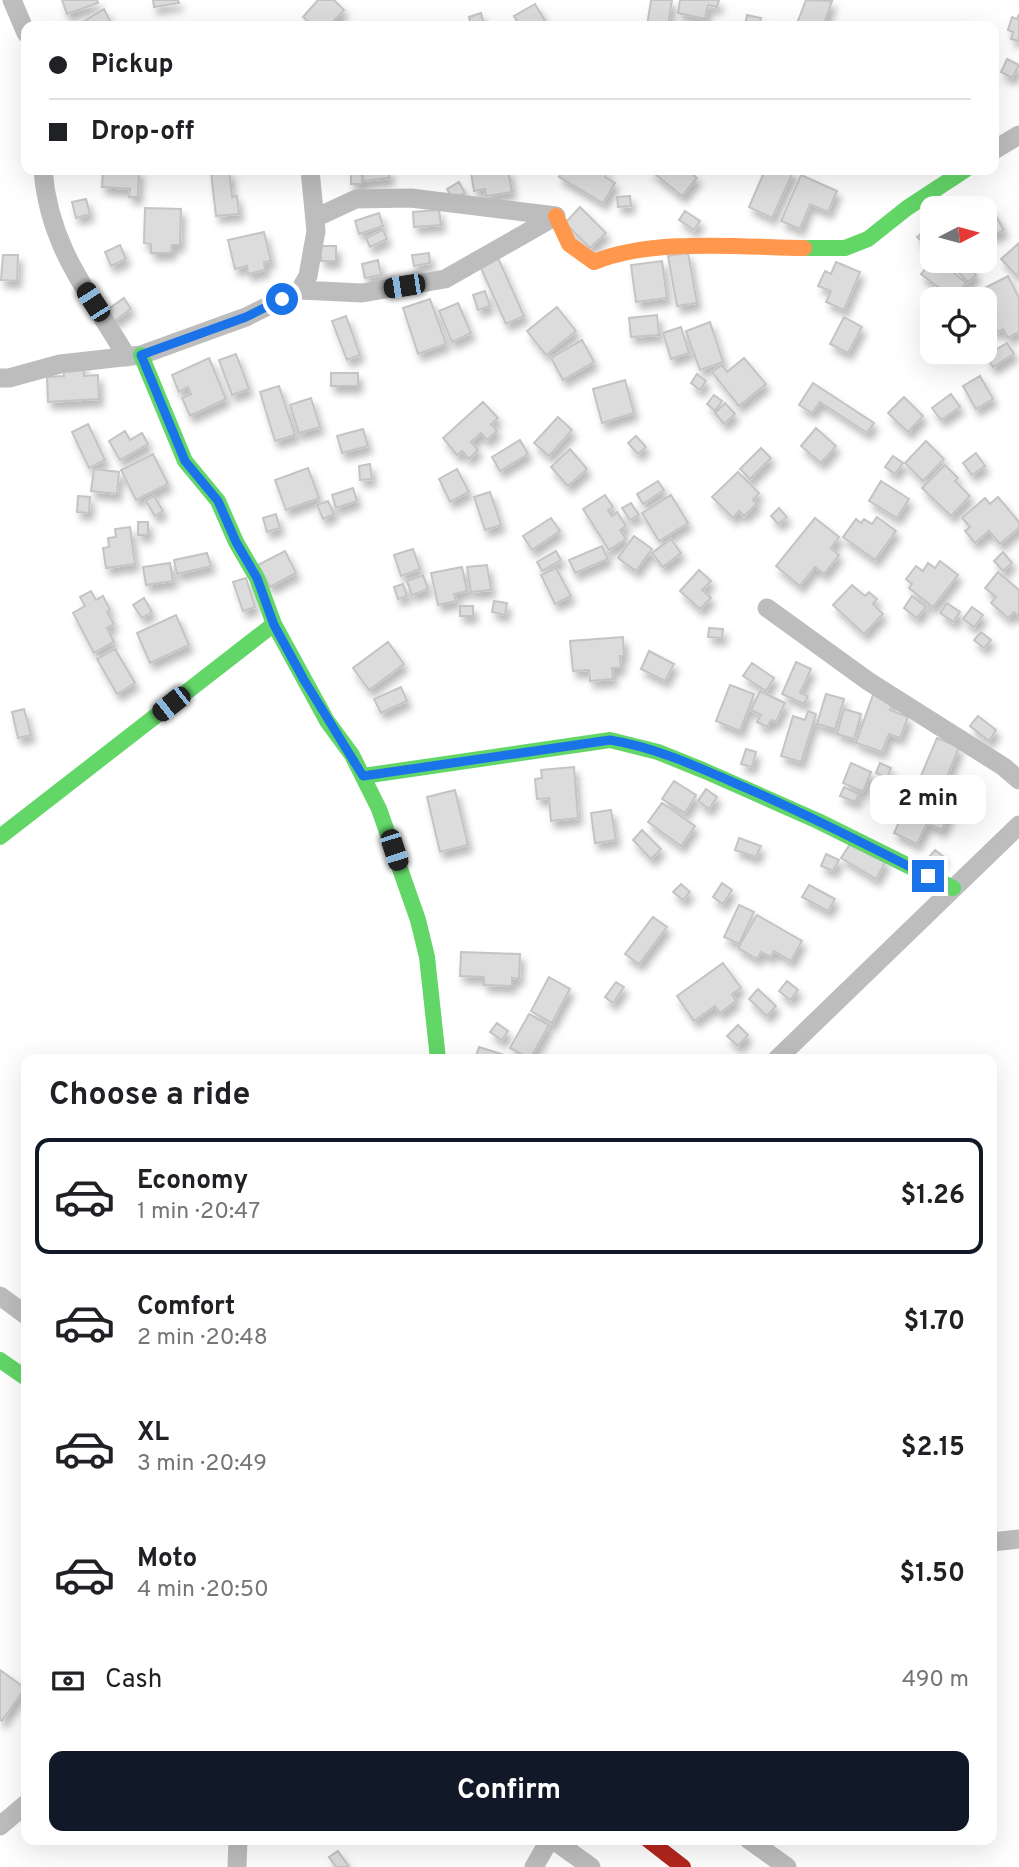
<!DOCTYPE html>
<html lang="en">
<head>
<meta charset="utf-8">
<style>
	:root { --surface:#fff; --page:#f2f2f2; --text:#202124; --muted:#757577; --line:#e0e0e0; --accent:#111827 }
	body { margin:0; font-family:Overpass,sans-serif; background:var(--page); color:var(--text); height:100vh; display:flex; flex-direction:column; font-size:26px; white-space:nowrap }
	* { box-sizing:border-box; margin:0 }
	p { font-size:23px; color:var(--muted) }
	.icon { flex:none; width:38px; height:38px; fill:none; stroke:currentColor; stroke-width:2; stroke-linecap:round; stroke-linejoin:round }
	.map { position:relative; flex:1; overflow:hidden }
	.side { position:absolute; left:21px; top:1054px; width:976px; height:791px; display:flex; flex-direction:column; background:var(--surface); border-radius:14px; box-shadow:0 7px 28px #0002 }
	.side>* { flex:none }
	.guide { position:absolute; left:21px; top:21px; width:978px; height:154px; border-radius:14px; box-shadow:0 7px 28px #0002; display:grid; align-content:center; height:154px; padding:0 28px; background:var(--surface) }
	.needle { width:46px; rotate:84deg }
	.fabs { position:absolute; left:920px; top:196px; display:grid; gap:14px }
	.fabs a { display:grid; place-items:center; width:77px; height:77px; border-radius:14px; background:var(--surface); box-shadow:0 7px 28px #0002; font-size:35px }
	.end { position:absolute; width:32px; height:32px; margin:-16px; border:9px solid #1a73e8; background:#fff; box-shadow:0 0 0 4px #fff }
	.from { border-radius:50% }
	.bubble { position:absolute; height:49px; border-radius:14px; background:var(--surface); box-shadow:0 7px 28px #0002; font-size:23px; font-weight:700; line-height:49px; text-align:center }
	.car { position:absolute; width:21px; height:42px; margin:-21px -10px; border-radius:9px; box-shadow:0 0 5px 2px #0007; background:linear-gradient(#222 24%,#8ab4d8 0 40%,#222 0 76%,#8ab4d8 0 86%,#222 0) }
	.guide b { display:flex; align-items:center; gap:24px; height:66px; font-size:26px }
	.guide b+b { border-top:2px solid var(--line) }
	.guide i { width:18px; height:18px; background:var(--text) }
	ul { padding:0; list-style:none }
	li { display:flex; align-items:center; gap:21px; height:116px; margin:0 14px 10px; padding:0 14px; border:4px solid transparent; border-radius:14px }
	li div { flex:1 }
	li b { display:block; font-size:26px }
	li em { font-style:normal; font-weight:700 }
	li.current { border-color:var(--accent) }
	li>.icon { width:63px; height:63px; stroke-width:1.5 }
	h2 { padding:0 28px; font-size:32px; line-height:84px }
	.pay { display:flex; align-items:center; gap:18px; height:77px; padding:0 28px; font-size:26px }
	.pay p { margin-inline-start:auto }
	.action { display:flex; gap:14px; margin-top:auto; padding:14px 28px }
	.action a { flex:1; height:80px; border-radius:14px; background:var(--accent); color:#fff; font-size:28px; font-weight:700; line-height:80px; text-align:center }
	.map>svg:first-child { display:block }
	.building { fill:#dcdcdc; stroke:#c4c4c4; stroke-width:2; filter:url(#shadow) }
	.lines { fill:none; stroke-linecap:round; stroke-linejoin:round }
	.street { stroke:#bdbdbd; stroke-width:19 }
	.fast { stroke:#63d668; stroke-width:16 }
	.slow { stroke:#ff974d; stroke-width:16 }
	.jam { stroke:#b3261e; stroke-width:16 }
	.route { stroke:#1a73e8; stroke-width:9 }
</style>
</head>
<body>
<div class="map">
<svg width="1019" height="1867" viewBox="0 0 1019 1867">
	<defs>
		<filter id="shadow"><feDropShadow dx="4" dy="7" stdDeviation="3.5" flood-color="#0004"/></filter>
	</defs>
	<rect width="100%" height="100%" fill="#fff"/>
	<!-- building -->
	<path class="building" d="M 62,0 L 97,0 L 98,3 L 67,14 Z
		M 153,0 L 178,0 L 179,3 L 154,7 Z
		M 318,0 L 334,0 L 344,10 L 329,26 L 313,26 L 303,17 Z
		M 651,0 L 672,0 L 668,26 L 647,26 Z
		M 680,0 L 719,0 L 717,7 L 708,5 L 705,19 L 678,13 Z
		M 806,0 L 832,1 L 823,26 L 796,26 Z
		M 535,4 L 548,26 L 520,26 L 514,16 Z
		M 104,9 L 110,21 L 102,26 L 76,26 Z
		M 481,13 L 484,25 L 471,26 L 469,17 Z
		M 1019,14 L 1019,41 L 1011,39 L 1013,32 L 1008,30 L 1012,17 L 1017,19 Z
		M 747,15 L 761,18 L 759,26 L 745,26 Z
		M 1007,59 L 1019,65 L 1012,78 L 1001,72 Z
		M 103,170 L 139,170 L 138,197 L 129,197 L 130,189 L 102,187 Z
		M 229,170 L 232,197 L 237,196 L 239,214 L 216,216 L 211,172 Z
		M 351,170 L 362,170 L 362,184 L 351,184 Z
		M 362,170 L 389,170 L 389,178 L 364,181 Z
		M 485,170 L 508,170 L 512,192 L 486,196 L 485,189 L 474,191 L 471,172 Z
		M 563,170 L 605,170 L 608,172 L 605,177 L 615,183 L 603,203 L 559,177 Z
		M 650,170 L 687,170 L 697,178 L 682,196 Z
		M 765,170 L 794,170 L 772,218 L 749,207 Z
		M 801,175 L 837,191 L 828,212 L 810,204 L 800,229 L 781,221 Z
		M 459,182 L 465,193 L 453,199 L 447,189 Z
		M 630,196 L 631,206 L 618,207 L 617,197 Z
		M 86,199 L 90,214 L 76,218 L 72,202 Z
		M 580,207 L 606,233 L 590,248 L 565,223 Z
		M 145,208 L 181,209 L 180,245 L 172,245 L 171,253 L 151,253 L 151,244 L 144,243 Z
		M 992,209 L 1004,230 L 992,236 L 985,222 L 985,212 Z
		M 439,210 L 441,225 L 414,227 L 413,212 Z
		M 685,211 L 700,221 L 694,230 L 679,220 Z
		M 379,213 L 383,226 L 359,234 L 355,221 Z
		M 383,230 L 387,239 L 370,247 L 366,238 Z
		M 925,230 L 933,238 L 933,242 L 928,247 L 917,237 Z
		M 264,232 L 271,261 L 264,262 L 265,270 L 248,274 L 247,266 L 235,269 L 228,240 Z
		M 1019,243 L 1019,273 L 1016,275 L 1001,259 Z
		M 120,245 L 126,259 L 111,266 L 105,252 Z
		M 321,246 L 336,246 L 336,261 L 321,261 Z
		M 429,253 L 430,263 L 414,266 L 412,255 Z
		M 688,253 L 697,303 L 677,306 L 668,256 Z
		M 3,255 L 18,255 L 17,281 L 1,280 Z
		M 498,258 L 524,316 L 506,324 L 480,266 Z
		M 378,260 L 381,275 L 365,278 L 362,264 Z
		M 933,260 L 940,261 L 966,283 L 954,299 L 921,274 Z
		M 662,261 L 667,298 L 636,302 L 631,265 Z
		M 836,262 L 860,272 L 844,310 L 826,302 L 831,291 L 818,286 L 825,271 L 831,274 Z
		M 968,265 L 976,275 L 968,282 L 959,273 Z
		M 1008,276 L 1019,298 L 1019,332 L 1008,338 L 1003,329 L 998,332 L 996,328 L 990,331 L 985,321 L 985,299 L 981,299 L 977,292 Z
		M 485,291 L 490,306 L 478,310 L 473,295 Z
		M 124,298 L 131,309 L 114,321 L 107,310 Z
		M 430,299 L 446,344 L 418,354 L 403,308 Z
		M 458,303 L 471,333 L 452,342 L 439,311 Z
		M 557,307 L 576,331 L 546,355 L 527,331 Z
		M 657,315 L 659,335 L 631,337 L 629,318 Z
		M 346,316 L 360,355 L 347,360 L 332,321 Z
		M 844,317 L 862,327 L 848,353 L 830,344 Z
		M 710,322 L 723,362 L 700,370 L 686,331 Z
		M 681,327 L 689,353 L 671,359 L 663,333 Z
		M 582,340 L 594,362 L 563,380 L 551,358 Z
		M 1007,343 L 1014,354 L 993,367 L 986,355 Z
		M 236,354 L 249,389 L 232,395 L 219,360 Z
		M 209,358 L 226,399 L 190,416 L 182,398 L 191,394 L 188,387 L 179,392 L 172,375 Z
		M 744,358 L 766,384 L 739,406 L 712,372 L 722,365 L 727,372 Z
		M 84,365 L 84,376 L 98,375 L 99,399 L 48,402 L 47,377 L 64,376 L 63,366 Z
		M 331,373 L 358,373 L 358,386 L 331,386 Z
		M 697,374 L 706,381 L 700,390 L 691,383 Z
		M 980,376 L 993,399 L 976,409 L 963,386 Z
		M 625,380 L 634,413 L 602,423 L 593,389 Z
		M 813,383 L 874,423 L 867,433 L 820,402 L 812,413 L 799,405 Z
		M 279,386 L 295,435 L 275,441 L 260,392 Z
		M 951,394 L 960,407 L 941,420 L 932,408 Z
		M 714,395 L 722,401 L 715,411 L 707,404 Z
		M 904,397 L 923,416 L 908,432 L 888,413 Z
		M 311,398 L 320,427 L 299,433 L 290,405 Z
		M 483,402 L 498,418 L 491,424 L 497,431 L 487,440 L 481,433 L 471,442 L 478,450 L 469,459 L 462,451 L 457,455 L 443,438 Z
		M 725,403 L 735,414 L 724,424 L 715,413 Z
		M 558,417 L 572,430 L 549,456 L 534,443 Z
		M 88,424 L 105,460 L 89,468 L 72,432 Z
		M 816,428 L 836,446 L 821,463 L 801,446 Z
		M 363,429 L 368,446 L 342,453 L 337,436 Z
		M 125,431 L 130,440 L 142,433 L 148,444 L 120,460 L 109,441 Z
		M 636,436 L 646,447 L 638,454 L 628,443 Z
		M 520,440 L 528,454 L 500,471 L 492,457 Z
		M 926,441 L 944,459 L 923,481 L 905,463 Z
		M 761,448 L 771,458 L 750,479 L 740,469 Z
		M 570,449 L 587,469 L 568,486 L 551,467 Z
		M 976,453 L 985,466 L 972,475 L 963,463 Z
		M 153,454 L 168,484 L 136,500 L 121,470 Z
		M 893,456 L 903,463 L 895,474 L 885,467 Z
		M 370,464 L 372,479 L 360,480 L 359,466 Z
		M 945,465 L 958,478 L 955,481 L 970,496 L 951,516 L 922,488 Z
		M 308,468 L 319,498 L 286,510 L 275,480 Z
		M 94,469 L 119,472 L 117,494 L 91,491 Z
		M 457,469 L 469,492 L 450,502 L 439,479 Z
		M 738,472 L 759,493 L 753,500 L 757,504 L 744,516 L 739,511 L 733,518 L 712,497 Z
		M 658,481 L 664,490 L 643,504 L 637,494 Z
		M 881,481 L 909,499 L 897,518 L 869,501 Z
		M 353,488 L 357,501 L 336,508 L 332,495 Z
		M 490,492 L 501,525 L 485,530 L 474,497 Z
		M 605,495 L 613,507 L 608,510 L 612,516 L 617,512 L 626,526 L 620,530 L 626,539 L 609,550 L 583,509 Z
		M 671,495 L 688,523 L 659,541 L 642,513 Z
		M 78,496 L 90,497 L 89,513 L 77,512 Z
		M 154,496 L 163,511 L 155,516 L 146,501 Z
		M 998,497 L 1019,522 L 1019,528 L 1000,544 L 989,531 L 975,543 L 965,531 L 970,527 L 962,518 L 985,498 L 990,504 Z
		M 328,501 L 334,514 L 323,519 L 317,505 Z
		M 631,503 L 639,515 L 630,520 L 622,508 Z
		M 779,508 L 787,517 L 778,524 L 771,516 Z
		M 276,514 L 280,528 L 267,532 L 263,518 Z
		M 877,517 L 896,531 L 875,560 L 843,537 L 856,519 L 861,523 L 864,519 L 872,524 Z
		M 551,518 L 560,531 L 532,550 L 523,536 Z
		M 815,518 L 839,537 L 831,548 L 839,555 L 824,574 L 815,567 L 800,586 L 776,566 Z
		M 138,522 L 148,522 L 148,535 L 138,535 Z
		M 130,527 L 135,564 L 106,568 L 103,548 L 109,547 L 108,538 L 116,537 L 115,529 Z
		M 634,536 L 652,549 L 636,571 L 618,558 Z
		M 671,539 L 681,553 L 663,567 L 652,553 Z
		M 602,546 L 608,559 L 575,573 L 569,560 Z
		M 413,549 L 420,569 L 401,576 L 394,555 Z
		M 285,551 L 296,573 L 270,587 L 258,565 Z
		M 556,551 L 561,560 L 542,571 L 537,562 Z
		M 1003,552 L 1012,563 L 1003,571 L 994,561 Z
		M 207,553 L 211,566 L 177,574 L 174,560 Z
		M 940,561 L 958,575 L 933,607 L 909,588 L 912,584 L 906,579 L 916,566 L 923,571 L 928,563 L 935,568 Z
		M 170,563 L 173,581 L 146,585 L 143,567 Z
		M 487,565 L 491,590 L 471,592 L 467,567 Z
		M 462,567 L 467,591 L 454,594 L 456,601 L 438,605 L 431,573 Z
		M 556,568 L 571,596 L 555,604 L 541,575 Z
		M 699,570 L 711,581 L 702,590 L 711,598 L 700,609 L 680,591 Z
		M 998,572 L 1019,590 L 1019,616 L 1014,612 L 1008,618 L 991,603 L 996,597 L 985,588 Z
		M 423,575 L 428,589 L 412,595 L 407,581 Z
		M 246,578 L 255,607 L 243,611 L 233,582 Z
		M 403,584 L 407,596 L 398,599 L 394,587 Z
		M 852,585 L 865,596 L 869,592 L 877,599 L 873,604 L 883,614 L 864,634 L 833,605 Z
		M 91,591 L 96,600 L 103,596 L 110,610 L 107,612 L 114,624 L 107,628 L 114,642 L 94,653 L 73,613 L 85,606 L 80,597 Z
		M 912,596 L 926,607 L 917,618 L 904,608 Z
		M 144,598 L 152,612 L 142,618 L 133,605 Z
		M 494,601 L 507,603 L 505,615 L 492,612 Z
		M 947,603 L 960,612 L 953,622 L 940,613 Z
		M 460,606 L 473,606 L 473,616 L 460,616 Z
		M 972,607 L 983,615 L 974,627 L 963,619 Z
		M 176,615 L 189,645 L 150,663 L 137,633 Z
		M 709,628 L 723,629 L 722,638 L 708,637 Z
		M 981,632 L 991,640 L 984,648 L 974,640 Z
		M 623,637 L 624,656 L 620,656 L 621,668 L 612,668 L 613,679 L 590,681 L 589,670 L 573,671 L 570,641 Z
		M 388,642 L 404,664 L 369,690 L 353,668 Z
		M 115,649 L 135,683 L 117,694 L 97,659 Z
		M 649,651 L 674,664 L 665,681 L 641,669 Z
		M 796,662 L 811,669 L 800,693 L 808,696 L 804,704 L 782,694 Z
		M 752,663 L 774,678 L 766,691 L 743,676 Z
		M 730,685 L 754,694 L 740,731 L 716,721 Z
		M 401,687 L 407,701 L 381,713 L 374,699 Z
		M 760,691 L 785,703 L 776,722 L 771,720 L 767,727 L 757,722 L 761,715 L 751,710 Z
		M 874,692 L 894,699 L 890,710 L 908,717 L 900,738 L 889,734 L 882,752 L 856,743 Z
		M 826,694 L 844,699 L 835,729 L 817,724 Z
		M 24,709 L 31,735 L 18,738 L 12,712 Z
		M 844,709 L 861,714 L 854,739 L 837,734 Z
		M 808,711 L 816,714 L 801,762 L 781,756 L 793,716 L 805,720 Z
		M 978,716 L 996,730 L 989,741 L 970,726 Z
		M 937,738 L 959,747 L 947,777 L 967,786 L 960,803 L 917,785 Z
		M 746,749 L 756,752 L 752,767 L 741,764 Z
		M 851,763 L 871,772 L 863,792 L 843,783 Z
		M 880,763 L 891,768 L 887,778 L 876,773 Z
		M 574,767 L 578,818 L 551,821 L 549,798 L 537,799 L 535,779 L 542,778 L 541,770 Z
		M 674,781 L 696,795 L 685,813 L 662,799 Z
		M 844,787 L 859,794 L 855,802 L 840,796 Z
		M 706,789 L 717,797 L 709,809 L 698,801 Z
		M 455,790 L 468,845 L 440,852 L 427,797 Z
		M 914,790 L 952,808 L 942,830 L 927,823 L 917,844 L 894,833 Z
		M 662,803 L 695,826 L 681,846 L 648,822 Z
		M 611,810 L 616,840 L 595,843 L 591,813 Z
		M 642,830 L 661,849 L 651,859 L 633,840 Z
		M 739,838 L 761,846 L 756,857 L 735,850 Z
		M 852,841 L 886,861 L 876,879 L 841,858 Z
		M 935,850 L 944,857 L 938,865 L 928,858 Z
		M 826,854 L 839,860 L 833,871 L 821,866 Z
		M 722,883 L 732,890 L 723,904 L 713,897 Z
		M 681,884 L 690,892 L 683,900 L 673,892 Z
		M 809,885 L 835,899 L 828,911 L 802,897 Z
		M 739,905 L 754,912 L 739,944 L 724,937 Z
		M 757,915 L 802,941 L 791,961 L 774,951 L 771,957 L 761,952 L 757,959 L 738,948 Z
		M 653,917 L 667,927 L 639,964 L 625,954 Z
		M 461,952 L 520,954 L 519,979 L 512,978 L 512,986 L 484,985 L 484,977 L 460,976 Z
		M 723,963 L 741,988 L 732,994 L 736,1001 L 720,1013 L 715,1006 L 694,1021 L 677,996 Z
		M 549,977 L 570,989 L 552,1023 L 531,1011 Z
		M 787,981 L 798,990 L 790,1000 L 779,991 Z
		M 616,982 L 624,987 L 613,1003 L 605,997 Z
		M 758,989 L 776,1006 L 767,1016 L 749,999 Z
		M 529,1014 L 549,1025 L 530,1059 L 510,1048 Z
		M 497,1023 L 508,1031 L 502,1040 L 490,1032 Z
		M 738,1025 L 748,1035 L 738,1046 L 727,1036 Z
		M 479,1047 L 517,1059 L 475,1059 Z
		M 0,1670 L 25,1688 L 2,1721 L 0,1720 Z
		M 338,1851 L 349,1867 L 336,1867 L 329,1857 Z"/>
	<g class="lines">
		<!-- street -->
		<path class="street" d="M 12,0 L 26,33
			M 994,150 L 1019,135
			M 43,170 C 49,247 89,293 127,357
			M 315,218 L 356,199 L 411,198 L 556,216
			M 300,290 L 362,293 L 445,279 L 556,216
			M 0,378 L 9,378 L 60,364 L 141,355 L 246,317 L 300,290 L 308,276 L 316,231 L 310,170
			M 767,608 L 868,681 L 1004,767 L 1019,780
			M 777,1059 L 1019,825
			M 0,1296 L 26,1315
			M 992,1542 L 1019,1539
			M 0,1826 L 26,1804
			M 552,1839 L 591,1867
			M 748,1839 L 787,1867
			M 237,1867 L 238,1839
			M 534,1867 L 550,1839"/>
		<!-- fast -->
		<path class="fast" d="M 804,248 L 845,248 L 868,239 L 907,208 L 965,170
			M 141,355 L 185,461 L 218,501 L 236,542 L 257,578 L 274,624 L 327,721 L 352,755 L 379,809 L 418,920 L 427,957 L 438,1059
			M 363,776 L 610,740 L 658,752 L 705,771 L 818,821 L 953,888
			M 0,837 L 274,624
			M 0,1360 L 26,1378"/>
		<!-- slow -->
		<path class="slow" d="M 556,216 L 569,244 L 594,262 C 653,238 740,247 804,248"/>
		<!-- jam -->
		<path class="jam" d="M 647,1839 L 683,1867"/>
	</g>
	<g class="lines">
		<!-- route -->
		<path class="route" d="M 282,299 L 246,317 L 141,355 L 185,461 L 218,501 L 236,542 L 257,578 L 274,625 L 304,680 L 363,776 L 610,740 C 653,747 691,764 730,781 C 798,810 863,843 928,876"/>
	</g>
</svg>
<div class="fabs">
<a><svg class="needle" viewBox="-14 -14 28 28"><path d="M0-13l5 13h-10z" fill="#e53935"/><path d="M0 13l5-13h-10z" fill="#757577"/></svg></a>
<a><svg class="icon" aria-label="locate" viewBox="0 0 24 24"><circle cx="12" cy="12" r="6"/><path d="M12 2v4M12 18v4M2 12h4M18 12h4"/></svg></a>
</div>
<i class="end from" style="left:282px;top:299px"></i>
<i class="end" style="left:928px;top:876px"></i>
<div class="bubble" style="left:870px;top:775px;width:116px">2 min</div>
<i class="car" style="left:404px;top:286px;rotate:261deg"></i>
<i class="car" style="left:93px;top:302px;rotate:327deg"></i>
<i class="car" style="left:171px;top:704px;rotate:232deg"></i>
<i class="car" style="left:394px;top:850px;rotate:162deg"></i>
<div class="guide">
<b><i class="from"></i>Pickup</b>
<b><i></i>Drop-off</b>
</div>
<section class="side">
<h2>Choose a ride</h2>
<ul>
<li class="current"><svg class="icon" aria-label="car" viewBox="0 0 24 24"><path d="M5 17H2v-5l4-1 3-4h7l3 4 3 1v5h-3M9 17h6M6 11h13"/><circle cx="7" cy="17" r="2"/><circle cx="17" cy="17" r="2"/></svg><div><b>Economy</b><p>1 min · 20:47</p></div><em>$1.26</em></li>
<li><svg class="icon" aria-label="car" viewBox="0 0 24 24"><path d="M5 17H2v-5l4-1 3-4h7l3 4 3 1v5h-3M9 17h6M6 11h13"/><circle cx="7" cy="17" r="2"/><circle cx="17" cy="17" r="2"/></svg><div><b>Comfort</b><p>2 min · 20:48</p></div><em>$1.70</em></li>
<li><svg class="icon" aria-label="car" viewBox="0 0 24 24"><path d="M5 17H2v-5l4-1 3-4h7l3 4 3 1v5h-3M9 17h6M6 11h13"/><circle cx="7" cy="17" r="2"/><circle cx="17" cy="17" r="2"/></svg><div><b>XL</b><p>3 min · 20:49</p></div><em>$2.15</em></li>
<li><svg class="icon" aria-label="car" viewBox="0 0 24 24"><path d="M5 17H2v-5l4-1 3-4h7l3 4 3 1v5h-3M9 17h6M6 11h13"/><circle cx="7" cy="17" r="2"/><circle cx="17" cy="17" r="2"/></svg><div><b>Moto</b><p>4 min · 20:50</p></div><em>$1.50</em></li>
</ul>
<div class="pay"><svg class="icon" aria-label="cash" viewBox="0 0 24 24"><path d="M3 7h18v10H3z"/><circle cx="12" cy="12" r="2"/></svg>Cash<p>490 m</p></div>
<div class="action"><a>Confirm</a></div>
</section>
</div>
</body>
</html>
